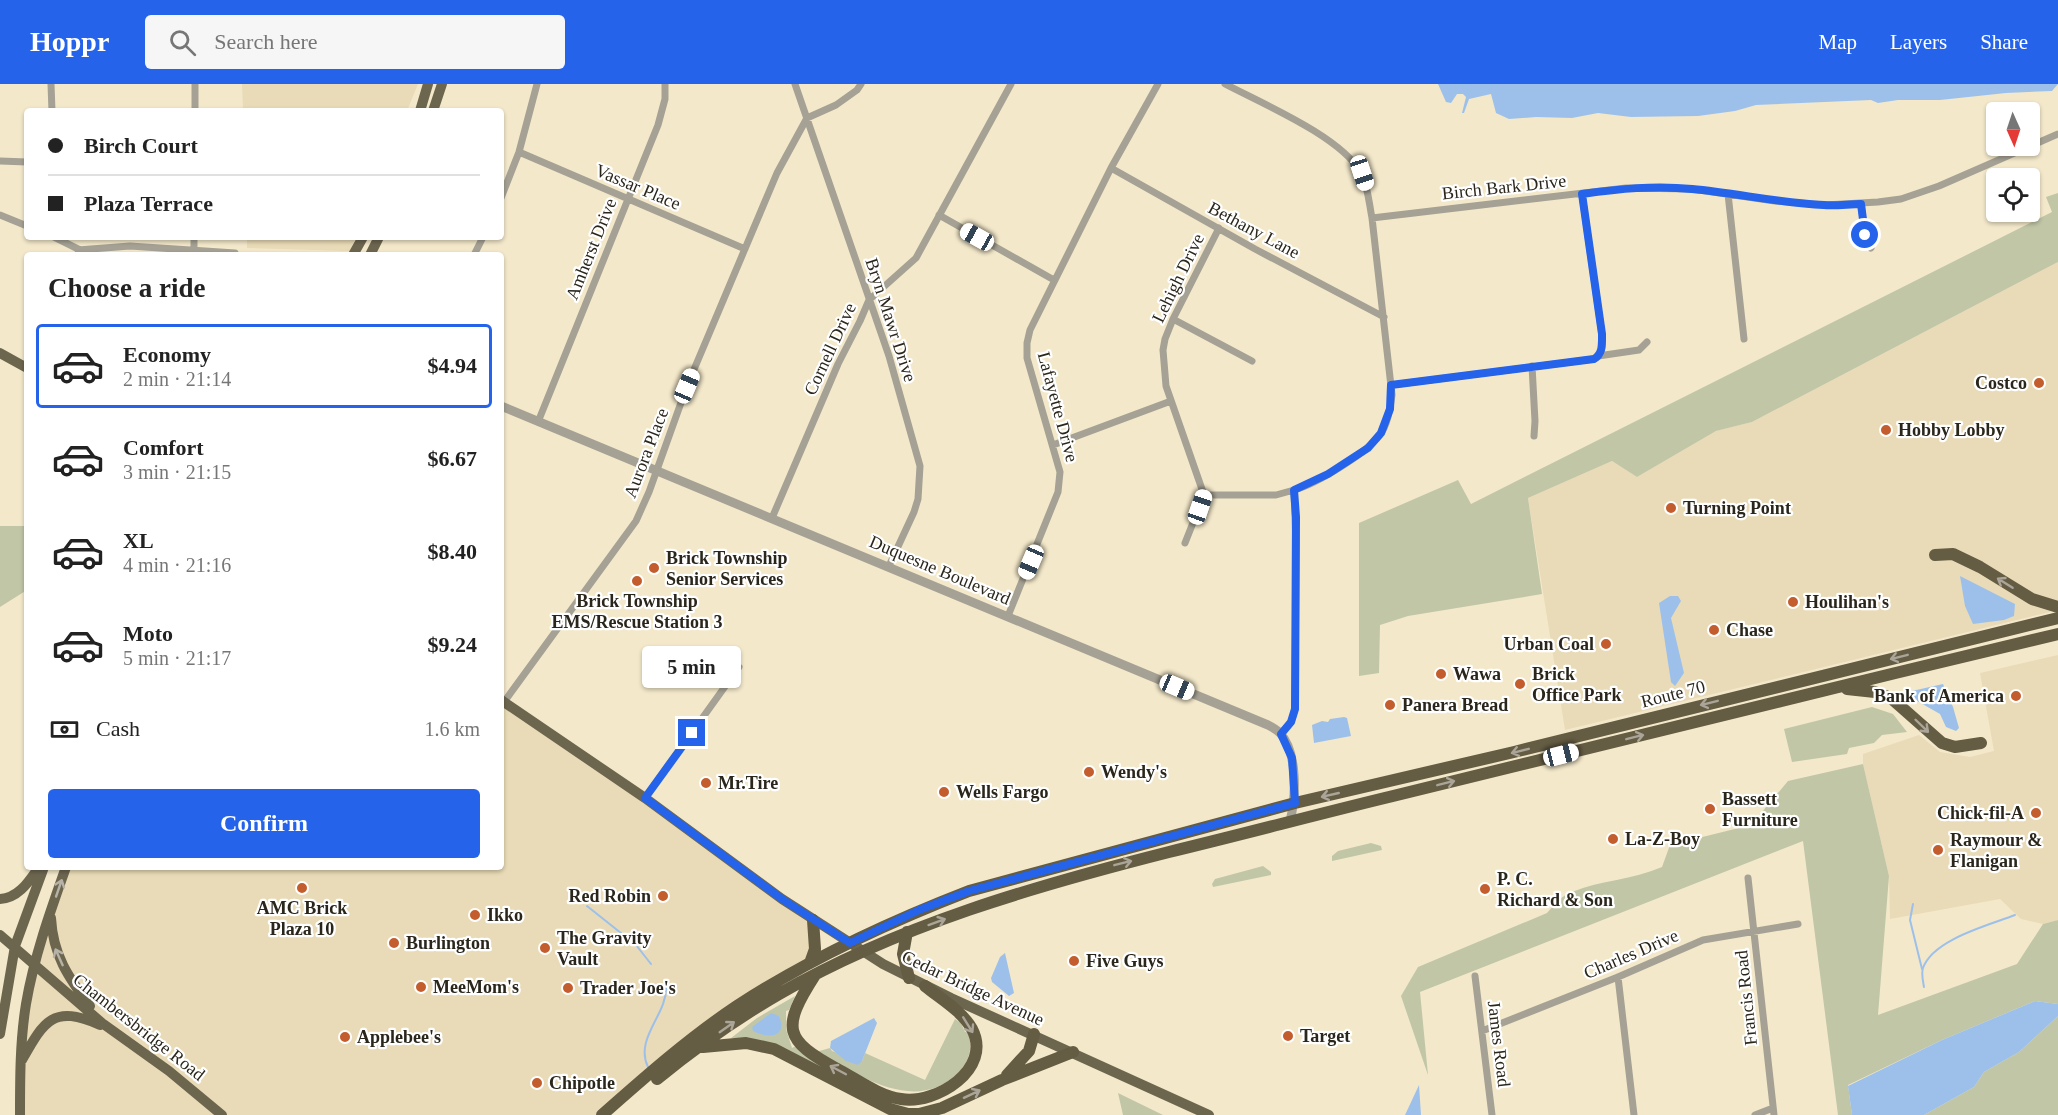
<!DOCTYPE html>
<html lang="en">
<head>
<meta charset="utf-8">
<style>
	:root { --surface:#fff; --page:#f6f6f6; --text:#222; --muted:#767676; --line:#e0e0e0; --accent:#2563eb }
	body { margin:0; font-family:Georgia,serif; background:var(--page); color:var(--text); height:100vh; display:flex; flex-direction:column; font-size:22px; white-space:nowrap }
	* { box-sizing:border-box; margin:0 }
	p { font-size:20px; color:var(--muted) }
	.icon { flex:none; width:33px; height:33px; fill:none; stroke:currentColor; stroke-width:2; stroke-linecap:round; stroke-linejoin:round }
	.map { position:relative; flex:1; overflow:hidden }
	.side { position:absolute; left:24px; top:168px; width:480px; height:618px; display:flex; flex-direction:column; background:var(--surface); border-radius:6px; box-shadow:0 2px 4px #0004 }
	.side>* { flex:none }
	.guide { position:absolute; left:24px; top:24px; width:480px; height:132px; border-radius:6px; box-shadow:0 2px 4px #0004; display:grid; align-content:center; height:132px; padding:0 24px; background:var(--surface) }
	.needle { width:39px; rotate:177deg }
	.tools { position:absolute; left:1986px; top:18px; display:grid; gap:12px }
	.tools a { display:grid; place-items:center; width:54px; height:54px; border-radius:6px; background:var(--surface); box-shadow:0 2px 4px #0004; font-size:30px }
	.end { position:absolute; width:27px; height:27px; margin:-14px; border:8px solid #2563eb; background:#fff; box-shadow:0 0 0 3px #fff }
	.from { border-radius:50% }
	.bubble { position:absolute; height:42px; border-radius:6px; background:var(--surface); box-shadow:0 2px 4px #0004; font-size:20px; font-weight:700; line-height:42px; text-align:center }
	.car { position:absolute; width:18px; height:36px; margin:-18px -9px; border-radius:8px; box-shadow:0 0 4px 2px #0007; background:linear-gradient(#fff 24%,#345 0 40%,#fff 0 76%,#345 0 86%,#fff 0) }
	.guide b { display:flex; align-items:center; gap:21px; height:57px; font-size:22px }
	.guide b+b { border-top:2px solid var(--line) }
	.guide i { width:15px; height:15px; background:var(--text) }
	ul { padding:0; list-style:none }
	li { display:flex; align-items:center; gap:18px; height:84px; margin:0 12px 9px; padding:0 12px; border:3px solid transparent; border-radius:6px }
	li div { flex:1 }
	li b { display:block; font-size:22px }
	li em { font-style:normal; font-weight:700 }
	li.active { border-color:var(--accent) }
	li>.icon { width:54px; height:54px; stroke-width:1.5 }
	h2 { padding:0 24px; font-size:27px; line-height:72px }
	.pay { display:flex; align-items:center; gap:15px; height:66px; padding:0 24px; font-size:22px }
	.pay p { margin-inline-start:auto }
	.action { display:flex; gap:12px; margin-top:auto; padding:12px 24px }
	.action a { flex:1; height:69px; border-radius:6px; background:var(--accent); color:#fff; font-size:24px; font-weight:700; line-height:69px; text-align:center }
	header { display:flex; align-items:center; gap:36px; box-sizing:border-box; height:84px; padding:0 30px; background:var(--accent); color:#fff }
	header strong { font-size:28px }
	nav { display:flex; gap:33px; margin-inline-start:auto; font-size:21px }
	.search { width:420px; height:54px; background:var(--page); display:flex; align-items:center; gap:15px; box-sizing:border-box; padding:0 21px; border-radius:6px; color:var(--muted); font-size:22px }
	.map>svg:first-child { display:block }
	.built { fill:#e9dbb7 }
	.green { fill:#c1c6a7 }
	.water { fill:#9dc0eb }
	.lines { fill:none; stroke-linecap:round; stroke-linejoin:round }
	.stream { stroke:#9dc0eb; stroke-width:2 }
	.minor { stroke:#a5a194; stroke-width:7 }
	.tertiary { stroke:#a5a194; stroke-width:9 }
	.primary { stroke:#6d664f; stroke-width:10 }
	.trunk { stroke:#645c43; stroke-width:12 }
	.oneway { stroke:#aaa598 }
	.oneway2 { stroke:#b6b2a7 }
	.route { stroke:#2563eb; stroke-width:8 }
	.poi-dot { fill:#c35d2d; stroke:#fff; stroke-width:2 }
	.labels { text-anchor:middle; stroke-width:4.5; stroke-linejoin:round; paint-order:stroke }
	.street-label { font-size:18px; fill:#2a261b; stroke:#fff }
	.poi-label { font-size:18px; font-weight:bold; fill:#2a261b; stroke:#fff; text-anchor:start }
</style>
</head>
<body>
<header>
<strong>Hoppr</strong>
<div class="search"><svg class="icon" aria-label="search" viewBox="0 0 24 24"><circle cx="10" cy="10" r="6"/><path d="M15 15l6 6"/></svg>Search here</div>
<nav><a>Map</a><a>Layers</a><a>Share</a></nav>
</header>
<div class="map">
<svg width="2058" height="1031" viewBox="0 0 2058 1031">
	<rect width="100%" height="100%" fill="#f3e8ca"/>
	<!-- built -->
	<path class="built" d="M 242,0 L 418,0 L 407,27 L 243,27 Z
		M 247,153 L 356,153 L 350,167 L 247,164 Z
		M 2058,178 L 2058,526 L 1565,646 L 1528,414 L 1612,377 L 1637,393 L 1716,347 L 1752,338 Z
		M 2058,571 L 2058,836 L 2043,840 L 2021,835 L 2000,815 L 1890,835 L 1889,792 L 1863,680 L 1863,670 L 1919,651 L 1940,668 L 1970,673 L 1994,667 L 1980,589 Z
		M 501,616 L 813,836 L 810,879 L 602,1031 L 20,1031 L 22,945 L 66,783 L 501,783 Z"/>
	<!-- green -->
	<path class="green" d="M 2058,109 L 2058,178 L 1752,338 L 1716,347 L 1637,393 L 1612,377 L 1528,414 L 1542,510 L 1408,532 L 1380,541 L 1379,589 L 1359,592 L 1359,439 L 1458,396 L 1471,420 L 2052,128 L 2046,113 Z
		M 0,442 L 27,442 L 27,506 L 0,523 Z
		M 1872,623 L 1893,630 L 1907,648 L 1882,651 L 1874,659 L 1849,664 L 1847,670 L 1792,678 L 1784,645 Z
		M 1863,680 L 1889,792 L 1878,931 L 2017,880 L 2043,840 L 2058,836 L 2058,920 L 2035,917 L 1942,956 L 1848,1001 L 1852,1031 L 1838,1031 L 1803,757 L 1420,908 L 1428,991 L 1401,912 L 1418,883 L 1547,829 C 1555,820 1561,812 1572,808 C 1601,796 1632,796 1662,783 L 1670,761 L 1751,741 L 1788,697 Z
		M 1371,759 L 1381,762 L 1382,766 L 1332,777 L 1332,772 L 1338,767 Z
		M 1263,782 L 1271,788 L 1271,791 L 1213,803 L 1212,800 L 1215,795 Z
		M 795,912 L 789,926 L 786,927 L 786,945 L 792,964 L 796,962 L 862,1003 L 741,954 L 731,954 L 757,934 Z
		M 2058,932 L 2058,1031 L 1924,1031 L 1974,1003 L 1984,988 L 2019,968 Z
		M 955,935 L 961,939 L 965,948 L 968,947 C 973,963 970,977 958,989 C 915,1031 859,991 816,968 L 830,964 L 832,967 L 862,977 L 865,969 L 925,996 Z
		M 1118,1009 L 1163,1031 L 1123,1031 Z"/>
	<!-- water -->
	<path class="water" d="M 1438,0 L 2058,0 L 2052,7 L 2006,9 L 1940,16 L 1898,16 L 1878,19 L 1871,16 L 1756,21 L 1735,27 L 1698,32 L 1631,33 L 1598,29 L 1572,34 L 1536,33 L 1509,35 L 1496,29 L 1491,10 L 1469,15 L 1464,29 L 1462,29 L 1466,13 L 1463,10 L 1457,10 L 1451,19 L 1446,18 Z
		M 1960,492 L 2015,520 L 2014,532 L 2004,536 L 1973,540 L 1965,522 Z
		M 1670,512 L 1678,512 L 1681,517 L 1671,534 L 1684,589 L 1675,602 L 1671,598 L 1659,519 Z
		M 1943,600 L 1953,623 L 1959,644 L 1956,647 L 1946,643 L 1940,630 L 1903,609 Z
		M 1344,633 L 1347,634 L 1351,652 L 1314,659 L 1312,641 L 1322,637 L 1328,638 L 1330,635 Z
		M 1005,869 L 1014,909 L 1009,912 L 992,898 L 991,894 L 1000,873 Z
		M 2035,917 L 2058,920 L 2058,932 L 2019,968 L 1984,988 L 1974,1003 L 1924,1031 L 1852,1031 L 1848,1002 L 1942,956 Z
		M 771,929 L 779,932 C 788,954 768,955 753,947 L 752,943 Z
		M 874,934 L 877,939 L 862,977 L 858,981 L 846,977 L 830,964 L 831,957 Z
		M 1419,1001 L 1421,1031 L 1405,1031 Z"/>
	<g class="lines">
		<!-- stream -->
		<path class="stream" d="M 1913,820 L 1910,836 L 1922,885
			M 587,822 L 636,861 L 651,880
			M 1924,903 C 1923,897 1921,890 1923,884 C 1933,855 1990,841 2015,831
			M 648,983 C 634,954 668,930 666,902"/>
		<!-- minor -->
		<path class="minor" d="M 51,0 L 52,27
			M 795,0 L 889,272 L 920,382 L 918,415 L 914,428 L 889,482
			M 1225,0 C 1261,19 1342,53 1361,89 C 1368,102 1369,119 1372,134 L 1392,311 C 1390,324 1388,340 1380,351 C 1365,370 1318,399 1294,406 L 1296,460 L 1295,625 L 1291,638 L 1281,650
			M 195,27 L 195,0
			M 519,68 L 745,165
			M 0,77 L 27,78
			M 1111,84 L 1255,165 L 1384,233
			M 1728,110 L 1744,255
			M 501,114 L 519,68 L 537,0
			M 1861,120 L 1865,151 L 1871,164
			M 0,131 L 27,142
			M 939,131 L 1054,196
			M 1372,134 L 1626,104 L 1692,105 L 1775,117 L 1825,121 L 1878,118 L 1901,115 L 1939,102 L 2058,50
			M 54,153 L 90,171
			M 78,166 L 130,162 L 235,169
			M 194,168 L 194,153
			M 474,171 L 483,153
			M 1173,235 L 1252,277
			M 1598,272 L 1639,266 L 1647,258
			M 1532,282 L 1535,337 L 1534,352
			M 1391,301 L 1594,275 C 1604,270 1602,260 1602,251 L 1582,110
			M 538,338 L 658,41 L 665,15 L 665,0
			M 1053,361 L 1171,317
			M 1204,411 L 1166,302 L 1163,266 L 1165,255 L 1173,235 L 1219,144
			M 1204,411 L 1276,411 L 1294,406
			M 772,434 L 838,280 L 860,237 L 869,216 L 916,174 L 1011,0
			M 1185,459 L 1204,411
			M 1008,532 L 1058,408 L 1060,388 L 1027,274 L 1027,259 L 1030,246 L 1111,84 L 1158,0
			M 504,618 L 636,437 L 649,408 L 687,302 L 777,89 L 807,34 L 836,21 L 857,6 L 861,0
			M 645,714 L 739,583
			M 1748,794 L 1774,1031
			M 1475,892 L 1492,1031
			M 1618,893 L 1634,1031
			M 1482,947 L 1618,893 L 1703,856 L 1798,840
			M 1755,1031 L 1773,1024"/>
		<!-- tertiary -->
		<path class="tertiary" d="M 501,322 L 1268,641 C 1272,643 1277,646 1280,649 C 1298,668 1296,713 1290,737"/>
		<!-- primary -->
		<path class="primary" d="M 420,27 L 428,0
			M 433,27 L 442,0
			M 353,171 L 363,153
			M 370,171 L 379,153
			M 0,269 L 27,284
			M 501,616 L 645,714 L 782,815 L 883,880 L 951,914 L 1209,1031
			M 0,815 C 19,814 29,797 39,783
			M 51,834 C 53,871 68,893 90,922
			M 0,851 L 102,939 L 169,987 L 222,1031
			M 0,950 L 15,862 L 44,783
			M 22,976 C 44,937 53,920 100,941
			M 20,1031 C 20,994 20,957 26,920 C 34,873 50,828 66,783"/>
		<!-- trunk -->
		<path class="trunk" d="M 1935,471 L 1953,470 L 1980,483 L 2032,515 L 2058,523
			M 1847,605 L 1875,608 L 1891,614 L 1942,659 L 1955,663 L 1981,659
			M 907,848 L 903,870 L 909,894
			M 810,879 L 815,865 L 813,836
			M 815,891 C 781,944 783,956 839,986 C 858,996 879,1012 901,1015 C 936,1021 993,985 972,945 C 962,927 941,915 925,902
			M 703,963 L 746,959 L 774,965 L 890,1025 L 908,1030 L 919,1030 L 942,1024 L 1002,996 L 1073,968
			M 1007,991 L 1029,967 L 1034,950
			M 657,995 C 695,964 736,935 779,910 C 899,841 1035,802 1169,768 C 1244,750 1318,730 1393,712 C 1614,657 1836,603 2058,550
			M 602,1031 C 645,993 689,954 737,922 C 809,875 889,838 969,807 L 1295,719 L 1514,668 L 2058,534"/>
	</g>
	<!-- one-way arrows -->
	<defs><path id="oneway-shaft" d="M-6 0H5M1.5-3L5.5 0L1.5 3" fill="none" stroke-width="1.6" stroke-linecap="round" stroke-linejoin="round" transform="scale(1.5)"/></defs>
	<g class="oneway">
		<use href="#oneway-shaft" transform="translate(2005 499) rotate(-148)"/>
		<use href="#oneway-shaft" transform="translate(1899 573) rotate(166)"/>
		<use href="#oneway-shaft" transform="translate(1709 619) rotate(166)"/>
		<use href="#oneway-shaft" transform="translate(1922 642) rotate(44)"/>
		<use href="#oneway-shaft" transform="translate(1635 653) rotate(-14)"/>
		<use href="#oneway-shaft" transform="translate(1520 667) rotate(166)"/>
		<use href="#oneway-shaft" transform="translate(1446 699) rotate(-14)"/>
		<use href="#oneway-shaft" transform="translate(1330 711) rotate(167)"/>
		<use href="#oneway-shaft" transform="translate(1123 779) rotate(-14)"/>
		<use href="#oneway-shaft" transform="translate(937 838) rotate(-20)"/>
		<use href="#oneway-shaft" transform="translate(968 941) rotate(58)"/>
		<use href="#oneway-shaft" transform="translate(727 943) rotate(-35)"/>
		<use href="#oneway-shaft" transform="translate(838 986) rotate(-152)"/>
		<use href="#oneway-shaft" transform="translate(972 1010) rotate(-25)"/>
	</g>
	<g class="oneway2">
		<use href="#oneway-shaft" transform="translate(59 804) rotate(-71)"/>
		<use href="#oneway-shaft" transform="translate(59 873) rotate(-114)"/>
	</g>
	<g class="lines">
		<!-- route -->
		<path class="route" d="M 692,649 L 645,714 L 782,815 L 850,859 L 919,826 L 969,807 L 1295,719 L 1292,674 L 1281,650 L 1291,638 L 1295,625 L 1296,433 L 1294,406 L 1328,390 L 1368,364 L 1381,349 L 1390,325 L 1391,301 L 1594,275 C 1603,270 1602,260 1602,250 L 1582,110 C 1618,105 1655,101 1692,105 C 1736,109 1780,119 1824,121 C 1836,122 1849,120 1861,120 L 1865,151"/>
	</g>
	<!-- markers -->
	<g class="poi-dot">
		<circle cx="2039" cy="299" r="6"/>
		<circle cx="1886" cy="346" r="6"/>
		<circle cx="1671" cy="424" r="6"/>
		<circle cx="654" cy="484" r="6"/>
		<circle cx="637" cy="497" r="6"/>
		<circle cx="1793" cy="518" r="6"/>
		<circle cx="1714" cy="546" r="6"/>
		<circle cx="1606" cy="560" r="6"/>
		<circle cx="1441" cy="590" r="6"/>
		<circle cx="1520" cy="600" r="6"/>
		<circle cx="2016" cy="612" r="6"/>
		<circle cx="1390" cy="621" r="6"/>
		<circle cx="1089" cy="688" r="6"/>
		<circle cx="706" cy="699" r="6"/>
		<circle cx="944" cy="708" r="6"/>
		<circle cx="1710" cy="725" r="6"/>
		<circle cx="2036" cy="729" r="6"/>
		<circle cx="1613" cy="755" r="6"/>
		<circle cx="1938" cy="766" r="6"/>
		<circle cx="302" cy="804" r="6"/>
		<circle cx="1485" cy="805" r="6"/>
		<circle cx="663" cy="812" r="6"/>
		<circle cx="475" cy="831" r="6"/>
		<circle cx="394" cy="859" r="6"/>
		<circle cx="545" cy="864" r="6"/>
		<circle cx="1074" cy="877" r="6"/>
		<circle cx="421" cy="903" r="6"/>
		<circle cx="568" cy="904" r="6"/>
		<circle cx="1288" cy="952" r="6"/>
		<circle cx="345" cy="953" r="6"/>
		<circle cx="537" cy="999" r="6"/>
	</g>
	<g class="labels">
		<!-- street labels -->
		<g class="street-label">
			<text transform="translate(638 103) rotate(23)" y="6">Vassar Place</text>
			<text transform="translate(1504 103) rotate(-6)" y="6">Birch Bark Drive</text>
			<text transform="translate(1254 146) rotate(28)" y="6">Bethany Lane</text>
			<text transform="translate(591 165) rotate(-68)" y="6">Amherst Drive</text>
			<text transform="translate(1178 194) rotate(-64)" y="6">Lehigh Drive</text>
			<text transform="translate(891 236) rotate(72)" y="6">Bryn Mawr Drive</text>
			<text transform="translate(830 265) rotate(-65)" y="6">Cornell Drive</text>
			<text transform="translate(1058 323) rotate(75)" y="6">Lafayette Drive</text>
			<text transform="translate(646 369) rotate(-69)" y="6">Aurora Place</text>
			<text transform="translate(940 486) rotate(23)" y="6">Duquesne Boulevard</text>
			<text transform="translate(1673 610) rotate(-14)" y="6">Route 70</text>
			<text transform="translate(1631 870) rotate(-23)" y="6">Charles Drive</text>
			<text transform="translate(973 904) rotate(25)" y="6">Cedar Bridge Avenue</text>
			<text transform="translate(1746 914) rotate(-96)" y="6">Francis Road</text>
			<text transform="translate(139 943) rotate(38)" y="6">Chambersbridge Road</text>
			<text transform="translate(1499 960) rotate(83)" y="6">James Road</text>
		</g>
		<!-- poi labels -->
		<g class="poi-label">
			<text x="2027" y="305" text-anchor="end">Costco</text>
			<text x="1898" y="352">Hobby Lobby</text>
			<text x="1683" y="430">Turning Point</text>
			<text x="666" y="480">Brick Township<tspan x="666" dy="21">Senior Services</tspan></text>
			<text x="637" y="523" text-anchor="middle">Brick Township<tspan x="637" dy="21">EMS/Rescue Station 3</tspan></text>
			<text x="1805" y="524">Houlihan's</text>
			<text x="1726" y="552">Chase</text>
			<text x="1594" y="566" text-anchor="end">Urban Coal</text>
			<text x="1453" y="596">Wawa</text>
			<text x="1532" y="596">Brick<tspan x="1532" dy="21">Office Park</tspan></text>
			<text x="2004" y="618" text-anchor="end">Bank of America</text>
			<text x="1402" y="627">Panera Bread</text>
			<text x="1101" y="694">Wendy's</text>
			<text x="718" y="705">Mr.Tire</text>
			<text x="956" y="714">Wells Fargo</text>
			<text x="1722" y="721">Bassett<tspan x="1722" dy="21">Furniture</tspan></text>
			<text x="2024" y="735" text-anchor="end">Chick-fil-A</text>
			<text x="1625" y="761">La-Z-Boy</text>
			<text x="1950" y="762">Raymour &amp;<tspan x="1950" dy="21">Flanigan</tspan></text>
			<text x="1497" y="801">P. C.<tspan x="1497" dy="21">Richard &amp; Son</tspan></text>
			<text x="651" y="818" text-anchor="end">Red Robin</text>
			<text x="302" y="830" text-anchor="middle">AMC Brick<tspan x="302" dy="21">Plaza 10</tspan></text>
			<text x="487" y="837">Ikko</text>
			<text x="557" y="860">The Gravity<tspan x="557" dy="21">Vault</tspan></text>
			<text x="406" y="865">Burlington</text>
			<text x="1086" y="883">Five Guys</text>
			<text x="433" y="909">MeeMom's</text>
			<text x="580" y="910">Trader Joe's</text>
			<text x="1300" y="958">Target</text>
			<text x="357" y="959">Applebee's</text>
			<text x="549" y="1005">Chipotle</text>
		</g>
	</g>
</svg>
<div class="tools">
<a><svg class="needle" viewBox="-14 -14 28 28"><path d="M0-13l5 13h-10z" fill="#e53935"/><path d="M0 13l5-13h-10z" fill="#767676"/></svg></a>
<a><svg class="icon" aria-label="locate" viewBox="0 0 24 24"><circle cx="12" cy="12" r="6"/><path d="M12 2v4M12 18v4M2 12h4M18 12h4"/></svg></a>
</div>
<i class="end from" style="left:1865px;top:151px"></i>
<i class="end" style="left:692px;top:649px"></i>
<div class="bubble" style="left:642px;top:562px;width:99px">5 min</div>
<i class="car" style="left:1362px;top:89px;rotate:162deg"></i>
<i class="car" style="left:977px;top:153px;rotate:299deg"></i>
<i class="car" style="left:687px;top:302px;rotate:23deg"></i>
<i class="car" style="left:1200px;top:423px;rotate:19deg"></i>
<i class="car" style="left:1031px;top:478px;rotate:203deg"></i>
<i class="car" style="left:1177px;top:603px;rotate:113deg"></i>
<i class="car" style="left:1561px;top:671px;rotate:76deg"></i>
<div class="guide">
<b><i class="from"></i>Birch Court</b>
<b><i></i>Plaza Terrace</b>
</div>
<section class="side">
<h2>Choose a ride</h2>
<ul>
<li class="active"><svg class="icon" aria-label="car" viewBox="0 0 24 24"><path d="M5 17H2v-5l4-1 3-4h7l3 4 3 1v5h-3M9 17h6M6 11h13"/><circle cx="7" cy="17" r="2"/><circle cx="17" cy="17" r="2"/></svg><div><b>Economy</b><p>2 min · 21:14</p></div><em>$4.94</em></li>
<li><svg class="icon" aria-label="car" viewBox="0 0 24 24"><path d="M5 17H2v-5l4-1 3-4h7l3 4 3 1v5h-3M9 17h6M6 11h13"/><circle cx="7" cy="17" r="2"/><circle cx="17" cy="17" r="2"/></svg><div><b>Comfort</b><p>3 min · 21:15</p></div><em>$6.67</em></li>
<li><svg class="icon" aria-label="car" viewBox="0 0 24 24"><path d="M5 17H2v-5l4-1 3-4h7l3 4 3 1v5h-3M9 17h6M6 11h13"/><circle cx="7" cy="17" r="2"/><circle cx="17" cy="17" r="2"/></svg><div><b>XL</b><p>4 min · 21:16</p></div><em>$8.40</em></li>
<li><svg class="icon" aria-label="car" viewBox="0 0 24 24"><path d="M5 17H2v-5l4-1 3-4h7l3 4 3 1v5h-3M9 17h6M6 11h13"/><circle cx="7" cy="17" r="2"/><circle cx="17" cy="17" r="2"/></svg><div><b>Moto</b><p>5 min · 21:17</p></div><em>$9.24</em></li>
</ul>
<div class="pay"><svg class="icon" aria-label="cash" viewBox="0 0 24 24"><path d="M3 7h18v10H3z"/><circle cx="12" cy="12" r="2"/></svg>Cash<p>1.6 km</p></div>
<div class="action"><a>Confirm</a></div>
</section>
</div>
</body>
</html>
